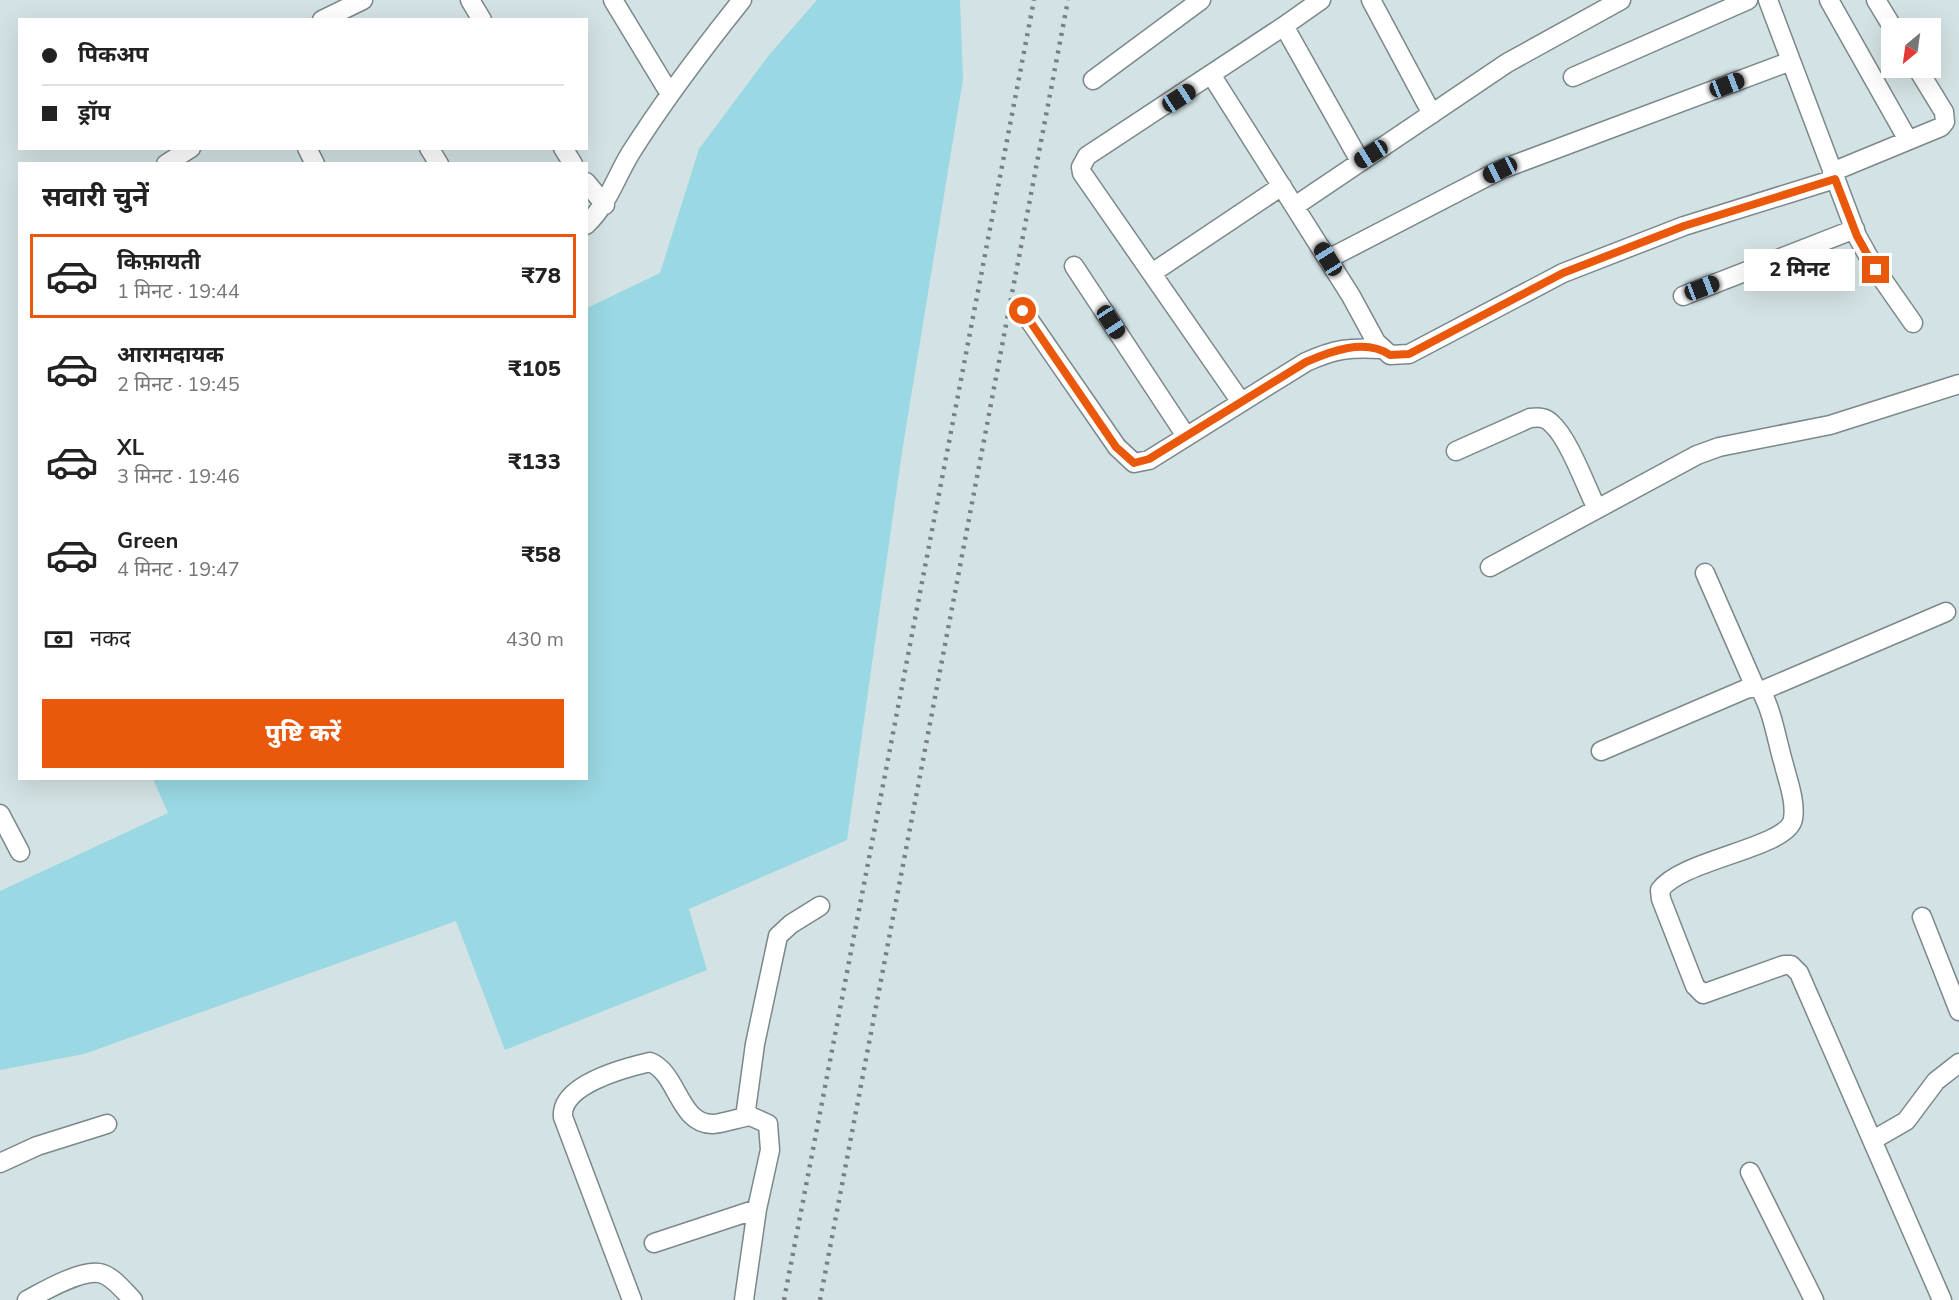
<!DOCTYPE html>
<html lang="hi">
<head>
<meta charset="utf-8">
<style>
	:root { --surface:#fff; --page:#f2f2f2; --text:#222; --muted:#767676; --line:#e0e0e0; --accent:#ea580c }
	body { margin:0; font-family:"Nunito Sans","Noto Sans Devanagari",sans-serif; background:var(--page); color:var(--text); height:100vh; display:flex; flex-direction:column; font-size:22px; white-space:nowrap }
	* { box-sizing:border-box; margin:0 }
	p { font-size:20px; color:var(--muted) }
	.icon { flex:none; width:33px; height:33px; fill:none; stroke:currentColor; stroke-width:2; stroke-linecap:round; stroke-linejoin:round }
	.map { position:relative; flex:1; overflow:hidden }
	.panel { position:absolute; left:18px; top:162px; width:570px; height:618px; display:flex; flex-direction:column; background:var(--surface); border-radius:0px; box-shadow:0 6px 24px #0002 }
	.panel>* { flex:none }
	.top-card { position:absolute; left:18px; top:18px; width:570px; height:132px; border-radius:0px; box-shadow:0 6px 24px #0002; display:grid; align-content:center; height:132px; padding:0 24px; background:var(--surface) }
	.needle { width:39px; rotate:209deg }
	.tools { position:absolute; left:1881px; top:18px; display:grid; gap:12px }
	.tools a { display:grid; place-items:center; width:60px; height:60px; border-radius:0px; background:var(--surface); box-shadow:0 6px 24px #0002; font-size:30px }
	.end { position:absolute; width:27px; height:27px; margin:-14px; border:8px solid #ea580c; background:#fff; box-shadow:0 0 0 3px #fff }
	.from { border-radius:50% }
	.bubble { position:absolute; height:42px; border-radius:0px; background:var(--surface); box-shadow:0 6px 24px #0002; font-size:20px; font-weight:800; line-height:42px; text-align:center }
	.car { position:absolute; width:18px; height:36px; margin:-18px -9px; border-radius:8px; box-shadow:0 0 4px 2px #0007; background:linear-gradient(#222 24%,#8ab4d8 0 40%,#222 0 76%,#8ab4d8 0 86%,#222 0) }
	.top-card b { display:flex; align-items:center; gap:21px; height:57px; font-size:22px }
	.top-card b+b { border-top:2px solid var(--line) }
	.top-card i { width:15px; height:15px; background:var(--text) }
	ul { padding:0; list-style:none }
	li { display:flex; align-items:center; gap:18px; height:84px; margin:0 12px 9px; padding:0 12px; border:3px solid transparent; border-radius:0px }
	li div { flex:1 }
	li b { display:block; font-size:22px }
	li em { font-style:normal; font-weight:800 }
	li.selected { border-color:var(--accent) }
	li>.icon { width:54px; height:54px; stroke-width:1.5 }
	h2 { padding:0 24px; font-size:27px; line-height:72px }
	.pay { display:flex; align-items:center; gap:15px; height:66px; padding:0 24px; font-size:22px }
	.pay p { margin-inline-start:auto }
	.button { display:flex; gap:12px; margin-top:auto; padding:12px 24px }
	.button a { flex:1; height:69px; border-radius:0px; background:var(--accent); color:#fff; font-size:24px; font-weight:800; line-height:69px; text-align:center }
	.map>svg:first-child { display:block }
	.green { fill:#9ad8e3 }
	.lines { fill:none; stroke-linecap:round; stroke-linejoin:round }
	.minor-casing { stroke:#7b888b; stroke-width:21 }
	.minor { stroke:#fff; stroke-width:18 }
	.rail { stroke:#778183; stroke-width:4.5; stroke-dasharray:3 6; stroke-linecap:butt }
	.route { stroke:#ea580c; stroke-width:8 }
</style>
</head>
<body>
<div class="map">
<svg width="1959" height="1300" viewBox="0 0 1959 1300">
	<rect width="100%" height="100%" fill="#d3e2e4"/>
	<!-- green -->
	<path class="green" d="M 817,0 L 960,0 L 963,79 L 902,452 L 847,840 L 689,909 L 707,970 L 505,1050 L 456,921 L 84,1054 L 0,1070 L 0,891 L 168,813 L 153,779 L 586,778 L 587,308 L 660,273 L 699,149 L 769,55 Z"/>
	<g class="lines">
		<!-- minor casing -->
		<g class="minor-casing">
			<path id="minor" d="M 470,0 L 482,20
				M 613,0 L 670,94
				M 1321,0 L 1284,26 L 1360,161
				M 1371,0 L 1432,114
				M 1768,0 L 1857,236 L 1876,270 L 1913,323
				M 1829,0 L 1908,140
				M 1876,0 L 1893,28
				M 322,20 L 363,0
				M 1212,76 L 1351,296 L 1376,342 L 1390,355 L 1409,354 L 1563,273 L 1684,226 L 1835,179
				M 1573,77 L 1748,0
				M 1093,80 L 1201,0
				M 307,148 L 315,164
				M 429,148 L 439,164
				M 563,148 L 573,164
				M 166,164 L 191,148
				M 1832,172 L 1941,127 L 1945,122 L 1944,112 L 1917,68
				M 586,182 L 605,205
				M 1295,206 L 1507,63 L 1621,0
				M 586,225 C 608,204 615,179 630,154 C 664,100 702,50 742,0
				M 1328,259 L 1500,170 L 1791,61
				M 1074,266 L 1186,436
				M 1152,273 L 1282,186
				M 1683,296 L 1855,229
				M 1023,311 L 1117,447 L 1134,463 L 1149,460 L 1306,362 C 1335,349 1350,347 1381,349
				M 1241,402 L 1082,173 L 1081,167 L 1087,156 L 1284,26
				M 1456,451 L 1530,418 C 1539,417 1546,417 1552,424 C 1569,439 1586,487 1597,509
				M 1490,567 L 1697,455 L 1719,447 L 1830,425 L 1959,384
				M 1705,573 L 1755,687
				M 1761,691 L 1946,612
				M 1601,751 L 1746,689 L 1755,687 L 1761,691 C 1773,712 1777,742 1784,765 C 1788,781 1796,802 1793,819 C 1788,848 1682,859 1660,890 L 1661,899 L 1695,986 L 1703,994 L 1784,965 L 1791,965 L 1799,973 L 1942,1300
				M 0,814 L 20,852
				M 1922,917 L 1959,1011
				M 1873,1140 L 1906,1121 L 1936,1081 L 1959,1063
				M 0,1163 L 37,1146 L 107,1124
				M 1750,1172 L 1814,1300
				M 654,1243 L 757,1209
				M 27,1300 C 44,1291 80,1270 99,1273 C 112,1275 124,1291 133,1300
				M 632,1300 L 563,1117 C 560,1085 624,1068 650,1062 C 678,1073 679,1125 713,1124 C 725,1123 738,1118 750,1116
				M 744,1300 L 757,1209 L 770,1150 L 768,1124 L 750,1116 L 746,1110 L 755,1044 L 778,936 L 791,924 L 820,906"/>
		</g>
		<!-- minor -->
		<use href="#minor" class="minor"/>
		<!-- rail -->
		<path class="rail" d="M 784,1300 L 1034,0
			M 820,1300 L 1068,0"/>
	</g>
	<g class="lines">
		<!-- route -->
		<path class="route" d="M 1023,311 L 1116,447 L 1134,463 L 1149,459 L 1306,362 C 1331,351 1365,338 1390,355 L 1409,354 L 1563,273 L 1684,226 L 1835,179 L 1857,236 L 1876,270"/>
	</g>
</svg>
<div class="tools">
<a><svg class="needle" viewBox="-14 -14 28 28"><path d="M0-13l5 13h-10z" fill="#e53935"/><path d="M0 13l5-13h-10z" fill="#767676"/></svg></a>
</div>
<i class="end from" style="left:1023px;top:311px"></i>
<i class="end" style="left:1876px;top:270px"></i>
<div class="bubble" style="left:1744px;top:249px;width:111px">2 मिनट</div>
<i class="car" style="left:1727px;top:85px;rotate:69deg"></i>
<i class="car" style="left:1179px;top:98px;rotate:57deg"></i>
<i class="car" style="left:1371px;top:154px;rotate:238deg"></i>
<i class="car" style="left:1500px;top:170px;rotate:244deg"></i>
<i class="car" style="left:1328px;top:259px;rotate:328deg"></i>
<i class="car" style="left:1702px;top:288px;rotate:69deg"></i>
<i class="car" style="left:1111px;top:322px;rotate:147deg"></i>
<div class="top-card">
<b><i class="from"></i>पिकअप</b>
<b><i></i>ड्रॉप</b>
</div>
<section class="panel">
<h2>सवारी चुनें</h2>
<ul>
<li class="selected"><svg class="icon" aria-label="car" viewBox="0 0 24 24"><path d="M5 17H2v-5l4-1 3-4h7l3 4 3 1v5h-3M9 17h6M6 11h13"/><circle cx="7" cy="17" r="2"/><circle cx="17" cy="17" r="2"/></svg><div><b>किफ़ायती</b><p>1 मिनट · 19:44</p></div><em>₹78</em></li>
<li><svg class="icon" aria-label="car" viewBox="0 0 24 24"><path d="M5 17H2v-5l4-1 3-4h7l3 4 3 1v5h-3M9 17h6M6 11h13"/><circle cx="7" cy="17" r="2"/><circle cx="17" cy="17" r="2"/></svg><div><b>आरामदायक</b><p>2 मिनट · 19:45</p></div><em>₹105</em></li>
<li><svg class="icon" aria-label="car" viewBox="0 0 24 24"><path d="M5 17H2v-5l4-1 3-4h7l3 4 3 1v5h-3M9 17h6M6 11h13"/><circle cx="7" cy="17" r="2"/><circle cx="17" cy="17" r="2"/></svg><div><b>XL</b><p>3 मिनट · 19:46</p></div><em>₹133</em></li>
<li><svg class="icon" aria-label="car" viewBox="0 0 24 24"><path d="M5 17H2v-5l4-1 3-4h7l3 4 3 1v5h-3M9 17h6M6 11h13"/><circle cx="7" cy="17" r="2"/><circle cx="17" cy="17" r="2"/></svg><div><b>Green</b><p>4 मिनट · 19:47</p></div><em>₹58</em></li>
</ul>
<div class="pay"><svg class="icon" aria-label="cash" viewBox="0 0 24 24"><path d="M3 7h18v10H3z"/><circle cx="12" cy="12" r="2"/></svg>नकद<p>430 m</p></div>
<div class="button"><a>पुष्टि करें</a></div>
</section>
</div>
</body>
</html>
